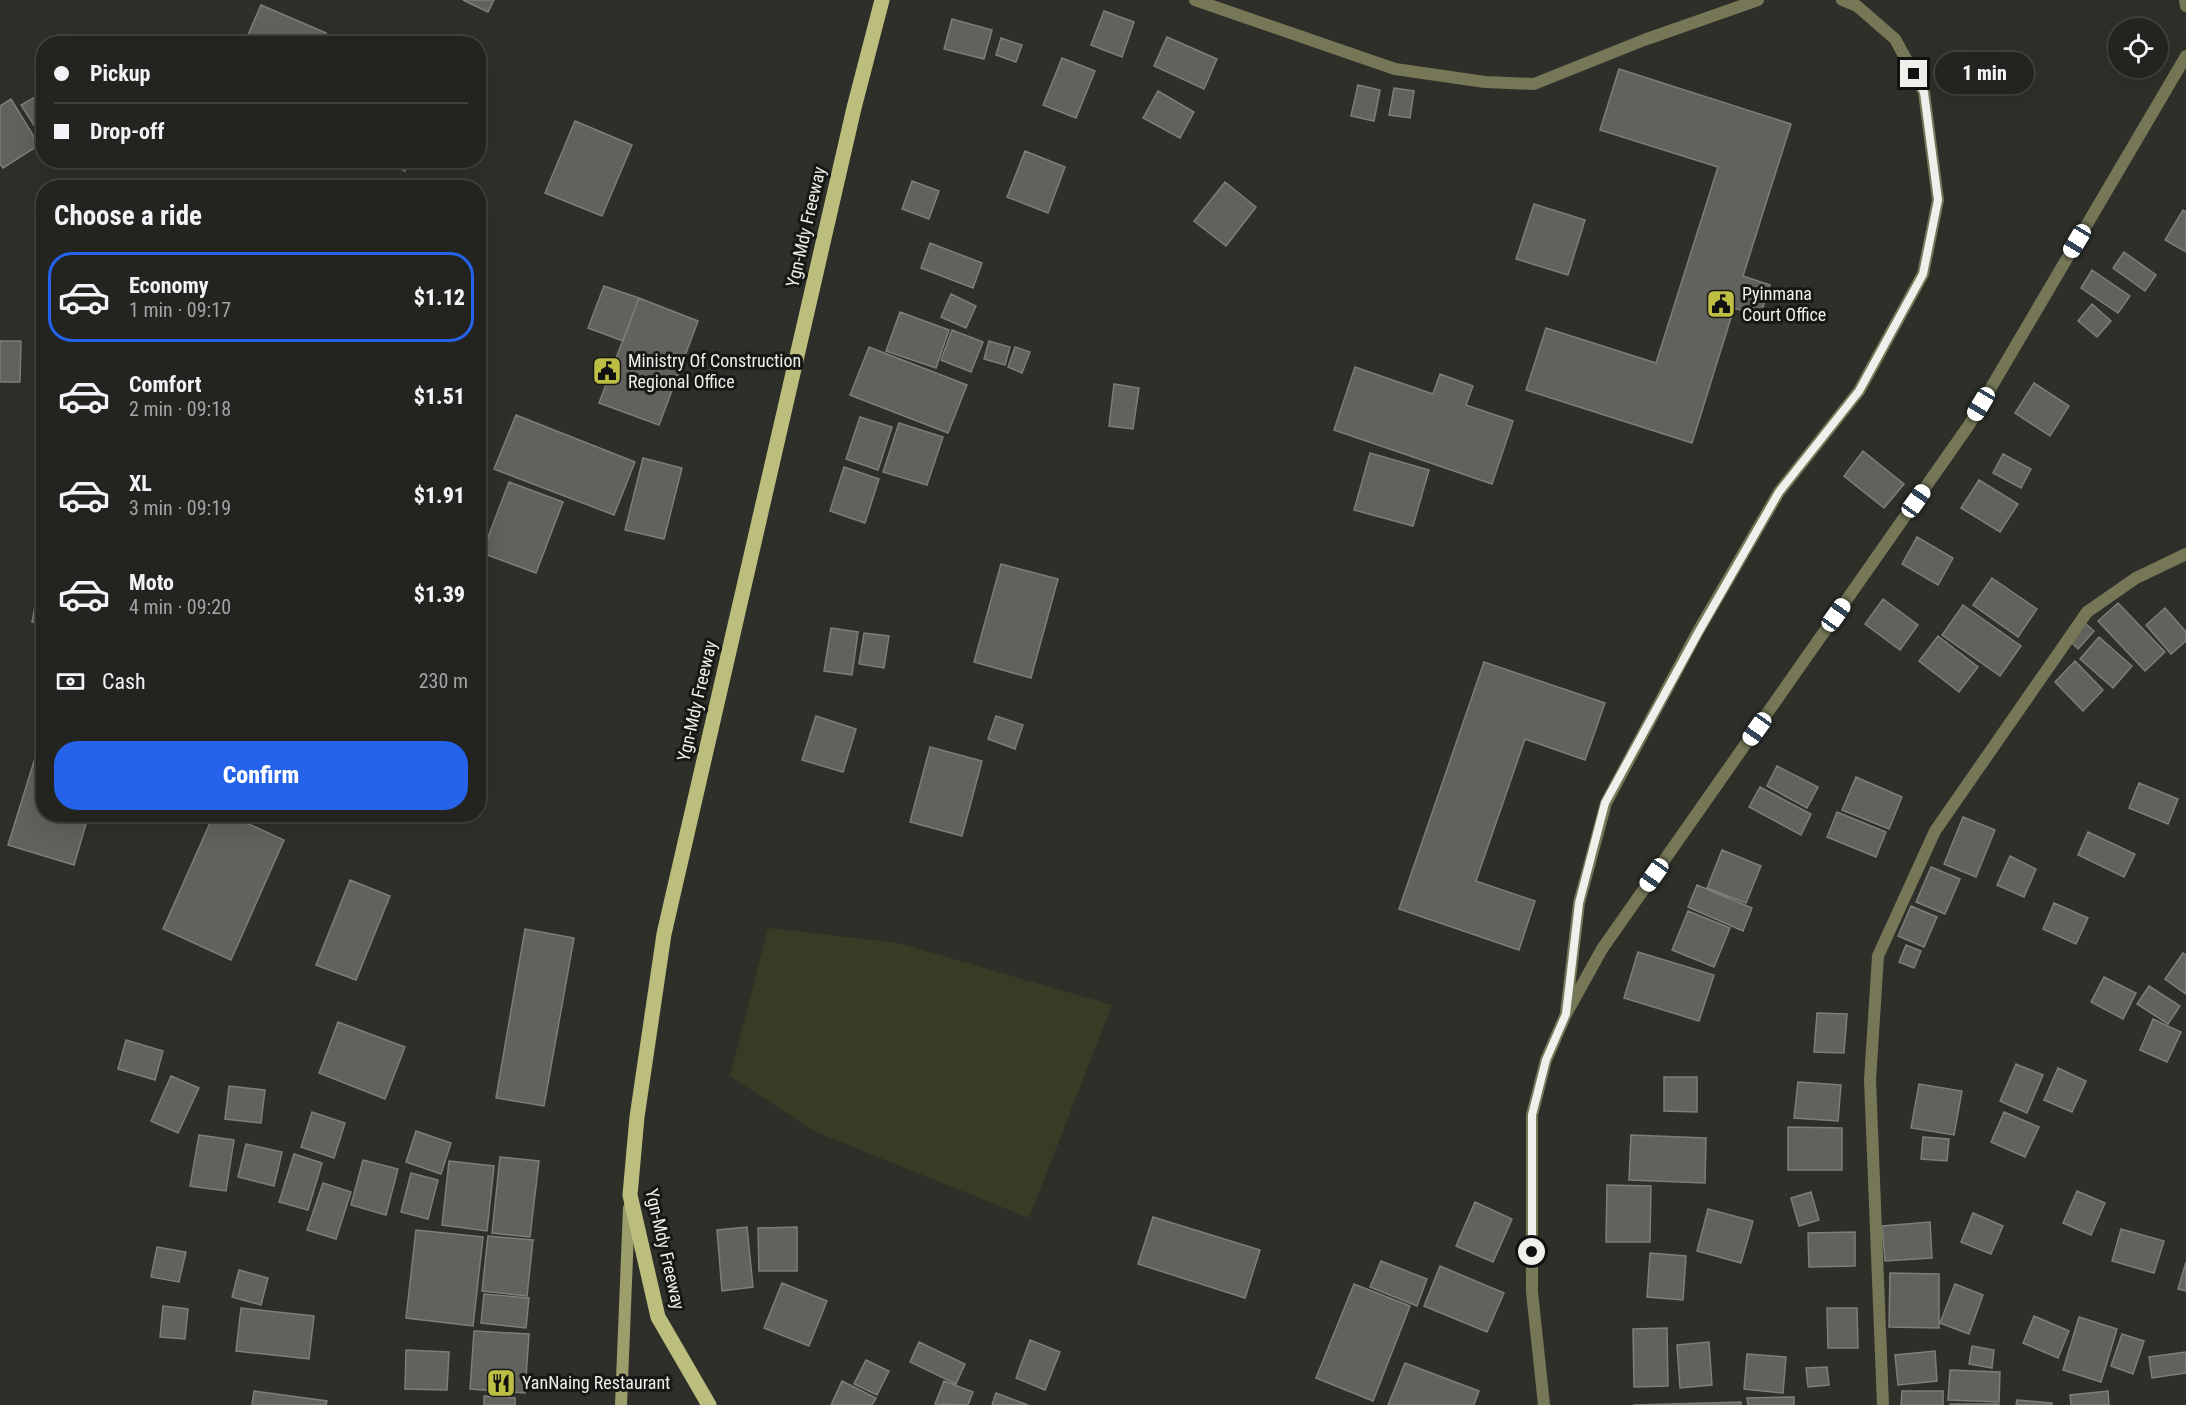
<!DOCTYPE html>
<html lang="en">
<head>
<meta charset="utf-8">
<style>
	:root { --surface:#232320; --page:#2b2b29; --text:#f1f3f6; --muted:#a3a4a5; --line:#40403e; --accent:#2563eb }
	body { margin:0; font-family:"Roboto Condensed",sans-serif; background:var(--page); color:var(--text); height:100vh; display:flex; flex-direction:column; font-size:22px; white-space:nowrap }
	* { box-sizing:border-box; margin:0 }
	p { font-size:20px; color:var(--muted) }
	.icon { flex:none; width:33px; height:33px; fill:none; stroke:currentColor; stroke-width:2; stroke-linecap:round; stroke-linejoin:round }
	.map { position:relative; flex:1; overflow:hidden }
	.side { position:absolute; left:36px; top:180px; width:450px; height:642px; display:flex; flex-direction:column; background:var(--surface); border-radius:24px; box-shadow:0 6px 24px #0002,0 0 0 2px var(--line) }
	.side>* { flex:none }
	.guide { position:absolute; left:36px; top:36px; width:450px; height:132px; border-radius:24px; box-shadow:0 6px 24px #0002,0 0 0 2px var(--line); display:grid; align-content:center; height:132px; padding:0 18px; background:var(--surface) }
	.tools { position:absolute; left:2108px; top:18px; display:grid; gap:12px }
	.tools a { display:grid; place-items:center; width:60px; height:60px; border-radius:50%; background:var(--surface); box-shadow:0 6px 24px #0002,0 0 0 2px var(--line); font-size:30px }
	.end { position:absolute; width:27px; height:27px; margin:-14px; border:8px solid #efefec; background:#111; box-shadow:0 0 0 3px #111 }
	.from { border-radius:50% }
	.bubble { position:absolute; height:42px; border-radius:21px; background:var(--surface); box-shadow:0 6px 24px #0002,0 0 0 2px var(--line); font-size:20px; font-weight:800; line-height:42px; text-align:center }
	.car { position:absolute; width:18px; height:36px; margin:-18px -9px; border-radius:8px; box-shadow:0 0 4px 2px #0007; background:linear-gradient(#fff 24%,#345 0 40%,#fff 0 76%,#345 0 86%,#fff 0) }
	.guide b { display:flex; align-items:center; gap:21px; height:57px; font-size:22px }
	.guide b+b { border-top:2px solid var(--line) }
	.guide i { width:15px; height:15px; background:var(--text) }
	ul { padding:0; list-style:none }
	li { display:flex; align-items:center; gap:18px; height:90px; margin:0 12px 9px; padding:0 6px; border:3px solid transparent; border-radius:24px }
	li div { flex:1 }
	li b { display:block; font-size:22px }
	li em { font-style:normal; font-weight:800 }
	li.active { border-color:var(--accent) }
	li>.icon { width:54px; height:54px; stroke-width:1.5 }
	h2 { padding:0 18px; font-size:27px; line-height:72px }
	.pay { display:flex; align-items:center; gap:15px; height:66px; padding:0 18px; font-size:22px }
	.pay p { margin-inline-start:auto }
	.primary-button { display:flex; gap:12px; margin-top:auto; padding:12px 18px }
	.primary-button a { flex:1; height:69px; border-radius:24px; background:var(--accent); color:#fff; font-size:24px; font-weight:800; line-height:69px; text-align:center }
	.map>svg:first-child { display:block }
	.green { fill:#3a3b25 }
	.building { fill:#61625c; stroke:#7e7e78; stroke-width:1.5 }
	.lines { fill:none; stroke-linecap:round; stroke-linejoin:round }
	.lane { stroke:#757757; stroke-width:12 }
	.street { stroke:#757757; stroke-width:12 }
	.secondary { stroke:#9c9f6c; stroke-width:12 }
	.primary { stroke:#bbbe7c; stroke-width:15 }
	.route { stroke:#efefec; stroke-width:8 }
	.labels { text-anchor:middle; stroke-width:6; stroke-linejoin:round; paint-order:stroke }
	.street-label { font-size:18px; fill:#efefec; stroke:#171715 }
	.poi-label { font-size:18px; fill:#efefec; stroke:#171715; text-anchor:start }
</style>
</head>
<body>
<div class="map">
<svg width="2186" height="1405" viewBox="0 0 2186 1405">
	<rect width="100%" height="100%" fill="#2f2f2a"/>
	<!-- green -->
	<path class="green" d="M 768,928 L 898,943 L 1112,1005 L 1029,1218 L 816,1132 L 730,1076 Z"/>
	<!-- building -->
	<path class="building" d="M 463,0 L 494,0 L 488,12 Z
		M 261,5 L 326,33 L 322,44 L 244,44 Z
		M 1104,11 L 1134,22 L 1122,57 L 1091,45 Z
		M 952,19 L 992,30 L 984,59 L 944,49 Z
		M 1167,37 L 1217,59 L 1204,89 L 1154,66 Z
		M 1001,38 L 1022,45 L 1016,62 L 996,55 Z
		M 1062,58 L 1095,71 L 1076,118 L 1043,105 Z
		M 1619,69 L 1791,124 L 1743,276 L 1770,285 L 1760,316 L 1734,308 L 1692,443 L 1526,390 L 1546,328 L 1656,363 L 1718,167 L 1600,130 Z
		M 1358,85 L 1380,90 L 1374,121 L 1351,116 Z
		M 1394,88 L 1414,91 L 1410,118 L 1389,115 Z
		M 1158,91 L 1194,112 L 1180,138 L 1143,118 Z
		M 44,92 L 44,141 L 21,105 Z
		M 11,99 L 39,145 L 3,168 L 0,164 L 0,106 Z
		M 575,121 L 632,145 L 602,216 L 545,193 Z
		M 1025,151 L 1065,167 L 1048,213 L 1007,197 Z
		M 382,160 L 410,160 L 405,171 Z
		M 912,181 L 939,191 L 929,219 L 902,209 Z
		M 1225,182 L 1256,207 L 1226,246 L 1194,221 Z
		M 1534,204 L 1585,220 L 1568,275 L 1516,259 Z
		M 2183,210 L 2186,212 L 2186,252 L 2165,240 Z
		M 930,243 L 982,263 L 973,288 L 921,268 Z
		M 2124,252 L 2156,275 L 2145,291 L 2113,268 Z
		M 2092,270 L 2130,296 L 2118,313 L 2081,288 Z
		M 604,286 L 639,298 L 623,341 L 588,328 Z
		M 951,294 L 976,306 L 966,328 L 941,317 Z
		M 639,298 L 698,321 L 659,425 L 599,403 Z
		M 2092,304 L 2111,321 L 2097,337 L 2078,321 Z
		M 900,312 L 949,330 L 936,368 L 886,351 Z
		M 952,330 L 983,342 L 971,372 L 941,360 Z
		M 0,341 L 21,341 L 20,382 L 0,382 Z
		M 989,341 L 1010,347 L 1005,365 L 984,359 Z
		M 869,347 L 967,385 L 948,433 L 850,395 Z
		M 1015,347 L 1030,352 L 1022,373 L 1008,367 Z
		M 1355,367 L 1433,394 L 1440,374 L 1473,386 L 1466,405 L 1513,421 L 1492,484 L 1334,430 Z
		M 2034,383 L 2069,406 L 2050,436 L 2015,413 Z
		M 1114,384 L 1139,388 L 1133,429 L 1109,426 Z
		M 516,415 L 635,462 L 614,515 L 494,469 Z
		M 860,417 L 892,427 L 878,470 L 846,459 Z
		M 899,423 L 943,437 L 927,485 L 883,472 Z
		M 1863,451 L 1904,484 L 1884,508 L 1844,476 Z
		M 1370,453 L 1429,470 L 1413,526 L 1354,510 Z
		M 2003,454 L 2031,469 L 2021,488 L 1993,473 Z
		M 643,458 L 682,468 L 664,539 L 625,530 Z
		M 844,467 L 879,479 L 865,523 L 830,511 Z
		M 1979,480 L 2018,504 L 2000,532 L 1961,508 Z
		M 509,482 L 563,502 L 536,573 L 482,553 Z
		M 1917,537 L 1953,558 L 1938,585 L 1902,564 Z
		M 1001,564 L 1058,579 L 1031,678 L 974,662 Z
		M 1992,578 L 2037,609 L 2018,637 L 1973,605 Z
		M 38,591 L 44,592 L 44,625 L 32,622 Z
		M 1883,599 L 1918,625 L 1900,650 L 1865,624 Z
		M 2118,603 L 2165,652 L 2145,671 L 2098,621 Z
		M 1963,605 L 2021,646 L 2000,676 L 1942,635 Z
		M 2165,608 L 2186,632 L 2186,641 L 2171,654 L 2146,625 Z
		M 2085,623 L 2094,631 L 2078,649 L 2069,640 Z
		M 831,628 L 858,632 L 852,675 L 824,671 Z
		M 864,633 L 889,636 L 884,668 L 859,664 Z
		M 1938,636 L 1978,667 L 1959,692 L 1919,661 Z
		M 2099,637 L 2132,666 L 2113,688 L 2080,659 Z
		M 2075,661 L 2103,690 L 2083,711 L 2055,682 Z
		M 1484,662 L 1605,703 L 1585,760 L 1525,739 L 1476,881 L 1535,901 L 1519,950 L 1399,909 Z
		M 816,716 L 856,729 L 843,772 L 802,760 Z
		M 996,716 L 1023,725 L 1015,749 L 988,739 Z
		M 44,729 L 44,814 L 89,814 L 74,865 L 8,845 Z
		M 930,747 L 982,761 L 962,836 L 910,822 Z
		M 1777,766 L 1818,787 L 1807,808 L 1767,786 Z
		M 1856,777 L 1902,797 L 1889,829 L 1842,810 Z
		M 2139,783 L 2178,799 L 2168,824 L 2129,808 Z
		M 1760,787 L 1811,814 L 1801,835 L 1749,807 Z
		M 1837,812 L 1886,832 L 1876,857 L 1827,837 Z
		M 214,814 L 227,814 L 284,840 L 231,960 L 163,929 Z
		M 1963,817 L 1995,830 L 1976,877 L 1944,864 Z
		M 2088,832 L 2135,854 L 2124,877 L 2078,855 Z
		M 1722,850 L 1761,866 L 1746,903 L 1707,888 Z
		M 2010,856 L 2036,869 L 2024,897 L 1997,885 Z
		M 1931,867 L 1960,879 L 1945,914 L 1916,902 Z
		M 350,880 L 390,896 L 356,980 L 316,965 Z
		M 1697,885 L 1752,908 L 1743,931 L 1688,907 Z
		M 2054,903 L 2088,918 L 2076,944 L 2043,929 Z
		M 1911,906 L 1937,917 L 1924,947 L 1898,936 Z
		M 1688,911 L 1730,928 L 1714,967 L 1672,950 Z
		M 525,929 L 574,938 L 544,1106 L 496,1098 Z
		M 1906,945 L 1921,951 L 1914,968 L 1899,962 Z
		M 1638,952 L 1714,975 L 1699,1021 L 1624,998 Z
		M 2183,953 L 2186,955 L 2186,994 L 2165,979 Z
		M 2104,977 L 2136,993 L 2123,1019 L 2091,1002 Z
		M 2149,986 L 2180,1006 L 2168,1024 L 2137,1004 Z
		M 1817,1013 L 1847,1014 L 1844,1053 L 1814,1052 Z
		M 2153,1019 L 2181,1032 L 2167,1062 L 2140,1050 Z
		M 338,1022 L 405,1047 L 385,1099 L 319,1073 Z
		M 126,1040 L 163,1051 L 155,1080 L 118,1069 Z
		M 2016,1064 L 2043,1075 L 2027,1113 L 2000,1101 Z
		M 2058,1068 L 2086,1081 L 2072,1112 L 2044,1100 Z
		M 171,1076 L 199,1088 L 178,1133 L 151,1121 Z
		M 1664,1077 L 1697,1077 L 1697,1112 L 1664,1111 Z
		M 1798,1082 L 1841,1085 L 1838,1121 L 1794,1118 Z
		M 1919,1084 L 1962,1091 L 1954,1135 L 1911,1128 Z
		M 229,1086 L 265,1090 L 261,1123 L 225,1119 Z
		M 312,1112 L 345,1123 L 334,1158 L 301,1147 Z
		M 2004,1112 L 2039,1127 L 2025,1157 L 1991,1142 Z
		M 1788,1127 L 1842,1128 L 1842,1170 L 1788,1170 Z
		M 416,1131 L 451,1143 L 441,1174 L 406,1162 Z
		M 199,1135 L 234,1140 L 226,1191 L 190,1186 Z
		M 1631,1135 L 1706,1138 L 1705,1183 L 1629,1180 Z
		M 1923,1137 L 1949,1139 L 1947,1161 L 1921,1159 Z
		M 246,1144 L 282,1152 L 274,1186 L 238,1177 Z
		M 294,1154 L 322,1163 L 308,1210 L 279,1202 Z
		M 500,1157 L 539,1161 L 530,1237 L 492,1233 Z
		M 363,1160 L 398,1169 L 386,1215 L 351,1205 Z
		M 449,1161 L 494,1166 L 487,1231 L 442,1225 Z
		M 411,1173 L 438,1180 L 428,1219 L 401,1212 Z
		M 323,1183 L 351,1192 L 336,1239 L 307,1230 Z
		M 1607,1185 L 1651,1186 L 1650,1242 L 1606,1242 Z
		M 2077,1191 L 2105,1203 L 2091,1235 L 2063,1223 Z
		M 1811,1192 L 1819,1220 L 1799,1226 L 1791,1198 Z
		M 1475,1202 L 1512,1219 L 1493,1262 L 1456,1246 Z
		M 1708,1209 L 1753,1221 L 1741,1263 L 1697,1251 Z
		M 1973,1213 L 2003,1226 L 1991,1254 L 1961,1242 Z
		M 1153,1217 L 1260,1250 L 1245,1298 L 1138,1264 Z
		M 1930,1222 L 1932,1258 L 1885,1261 L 1882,1226 Z
		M 747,1227 L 753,1287 L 722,1291 L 717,1230 Z
		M 797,1227 L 797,1271 L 759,1271 L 758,1228 Z
		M 2121,1229 L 2164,1241 L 2154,1273 L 2112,1261 Z
		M 416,1230 L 483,1237 L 473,1326 L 406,1318 Z
		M 1855,1232 L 1855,1266 L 1809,1267 L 1808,1233 Z
		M 488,1236 L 533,1240 L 527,1296 L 482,1291 Z
		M 157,1247 L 186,1252 L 179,1282 L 151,1277 Z
		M 1650,1253 L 1686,1256 L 1683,1300 L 1647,1297 Z
		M 1381,1261 L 1427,1279 L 1417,1306 L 1370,1287 Z
		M 2186,1262 L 2186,1291 L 2178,1289 Z
		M 1440,1266 L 1504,1293 L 1487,1332 L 1424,1306 Z
		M 239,1270 L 268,1278 L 261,1305 L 232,1297 Z
		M 1890,1273 L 1939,1274 L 1939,1328 L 1889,1327 Z
		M 782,1283 L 827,1301 L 809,1346 L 764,1328 Z
		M 1354,1284 L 1410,1306 L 1373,1401 L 1316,1378 Z
		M 1955,1284 L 1983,1295 L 1969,1334 L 1940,1323 Z
		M 484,1294 L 529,1298 L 526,1328 L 481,1323 Z
		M 163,1306 L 188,1309 L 185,1339 L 160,1337 Z
		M 241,1308 L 314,1316 L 309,1359 L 236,1351 Z
		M 1827,1308 L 1857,1308 L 1858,1348 L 1828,1348 Z
		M 2034,1316 L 2069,1331 L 2058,1358 L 2023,1343 Z
		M 2079,1317 L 2117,1329 L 2101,1382 L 2063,1370 Z
		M 1667,1328 L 1668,1386 L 1634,1387 L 1633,1329 Z
		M 474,1331 L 529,1334 L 525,1393 L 470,1389 Z
		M 2122,1334 L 2144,1341 L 2133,1374 L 2111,1366 Z
		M 1030,1340 L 1060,1352 L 1045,1390 L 1016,1378 Z
		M 919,1342 L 965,1364 L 956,1384 L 910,1362 Z
		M 1709,1342 L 1712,1385 L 1680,1388 L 1677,1345 Z
		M 1972,1346 L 1994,1350 L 1992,1368 L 1969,1364 Z
		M 406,1350 L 449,1352 L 447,1390 L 405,1389 Z
		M 1935,1351 L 1937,1381 L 1898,1385 L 1895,1355 Z
		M 2186,1352 L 2186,1373 L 2152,1378 L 2149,1357 Z
		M 1747,1354 L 1786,1357 L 1783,1393 L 1744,1389 Z
		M 866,1360 L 889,1371 L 877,1395 L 854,1384 Z
		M 1405,1363 L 1479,1391 L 1474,1405 L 1388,1405 Z
		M 1827,1367 L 1829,1385 L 1808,1387 L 1806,1368 Z
		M 1950,1370 L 2000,1372 L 1999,1402 L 1948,1400 Z
		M 842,1381 L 876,1398 L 872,1405 L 831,1405 Z
		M 944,1381 L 973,1392 L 968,1405 L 935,1404 Z
		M 254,1391 L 327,1401 L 326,1405 L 252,1405 Z
		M 1902,1391 L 1943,1391 L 1943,1405 L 1901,1405 Z
		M 2108,1391 L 2109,1405 L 2071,1405 L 2070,1395 Z
		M 996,1393 L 1028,1405 L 992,1405 Z
		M 484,1396 L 515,1398 L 515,1405 L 484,1405 Z
		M 1794,1397 L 1794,1405 L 1748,1405 L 1747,1398 Z
		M 2017,1400 L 2052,1403 L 2052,1405 L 2016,1405 Z
		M 1741,1402 L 1741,1405 L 1633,1405 Z
		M 1950,1404 L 1999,1404 L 1999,1405 L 1950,1405 Z"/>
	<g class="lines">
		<!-- lane -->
		<path class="lane" d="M 1195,0 L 1395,69 L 1485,82 L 1534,84 L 1644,40 L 1758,0
			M 1566,1013 L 1579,903 L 1606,803 L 1697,633 L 1779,492 L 1859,391 L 1923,274 L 1938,200 L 1924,92 L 1895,39 L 1857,6 L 1842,0"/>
		<!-- street -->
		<path class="street" d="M 2185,0 L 2186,6
			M 1544,1405 L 1532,1292 L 1532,1115 L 1546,1060 L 1566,1014 L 1602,949 L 1969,425 L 2186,56
			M 1883,1405 L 1870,1080 L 1878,956 L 1935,831 L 2087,612 L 2136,578 L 2186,554"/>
		<!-- secondary -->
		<path class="secondary" d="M 621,1405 L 629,1208"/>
		<!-- primary -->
		<path class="primary" d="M 709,1405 L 658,1317 L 630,1195 L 637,1117 L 664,934 L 854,108 L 882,0"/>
	</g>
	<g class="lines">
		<!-- route -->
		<path class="route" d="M 1532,1252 L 1532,1115 L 1546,1060 L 1566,1014 L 1579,903 L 1605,803 L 1698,633 L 1779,492 L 1859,391 L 1923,274 L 1938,200 L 1924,92 L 1914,74"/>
	</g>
	<!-- icons -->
	<defs>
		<g id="civic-square" transform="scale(1.5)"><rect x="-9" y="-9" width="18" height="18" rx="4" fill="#bcbf44" stroke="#171715"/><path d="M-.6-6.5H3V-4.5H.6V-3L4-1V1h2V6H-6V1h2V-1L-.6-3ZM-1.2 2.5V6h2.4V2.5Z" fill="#111"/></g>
		<g id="restaurant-square" transform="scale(1.5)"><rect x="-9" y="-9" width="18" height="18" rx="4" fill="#bcbf44" stroke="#171715"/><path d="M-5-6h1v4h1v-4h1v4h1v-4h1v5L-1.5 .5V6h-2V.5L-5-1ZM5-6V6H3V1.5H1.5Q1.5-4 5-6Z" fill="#111"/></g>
	</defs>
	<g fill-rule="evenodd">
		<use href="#civic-square" x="1721" y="304"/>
		<use href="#civic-square" x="607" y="371"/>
		<use href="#restaurant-square" x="501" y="1383"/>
	</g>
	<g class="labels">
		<!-- street labels -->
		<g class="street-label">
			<text transform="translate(806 227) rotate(-77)" y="6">Ygn-Mdy Freeway</text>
			<text transform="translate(697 701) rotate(-77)" y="6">Ygn-Mdy Freeway</text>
			<text transform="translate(665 1249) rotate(77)" y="6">Ygn-Mdy Freeway</text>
		</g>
		<!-- poi labels -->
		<g class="poi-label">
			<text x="1742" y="300">Pyinmana<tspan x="1742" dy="21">Court Office</tspan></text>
			<text x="628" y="367">Ministry Of Construction<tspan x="628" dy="21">Regional Office</tspan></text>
			<text x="522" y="1389">YanNaing Restaurant</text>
		</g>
	</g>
</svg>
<div class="tools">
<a><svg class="icon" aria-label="locate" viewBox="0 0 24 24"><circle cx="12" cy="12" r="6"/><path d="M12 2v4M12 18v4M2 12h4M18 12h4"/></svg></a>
</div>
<i class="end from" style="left:1532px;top:1252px"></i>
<i class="end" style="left:1914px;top:74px"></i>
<div class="bubble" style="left:1935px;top:52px;width:99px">1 min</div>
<i class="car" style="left:2077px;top:241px;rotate:211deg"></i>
<i class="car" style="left:1981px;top:404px;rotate:211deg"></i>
<i class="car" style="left:1916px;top:501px;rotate:35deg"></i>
<i class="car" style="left:1836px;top:615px;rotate:35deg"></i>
<i class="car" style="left:1757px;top:729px;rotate:215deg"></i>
<i class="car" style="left:1654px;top:875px;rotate:215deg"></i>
<div class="guide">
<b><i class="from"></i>Pickup</b>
<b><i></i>Drop-off</b>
</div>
<section class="side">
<h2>Choose a ride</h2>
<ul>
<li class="active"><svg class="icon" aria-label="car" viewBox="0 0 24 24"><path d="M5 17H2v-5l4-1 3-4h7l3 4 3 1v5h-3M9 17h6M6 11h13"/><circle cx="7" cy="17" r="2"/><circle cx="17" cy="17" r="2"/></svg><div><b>Economy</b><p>1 min · 09:17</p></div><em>$1.12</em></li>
<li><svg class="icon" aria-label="car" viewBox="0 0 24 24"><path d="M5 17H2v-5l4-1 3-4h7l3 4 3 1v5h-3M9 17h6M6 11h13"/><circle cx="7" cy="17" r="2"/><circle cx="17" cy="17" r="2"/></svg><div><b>Comfort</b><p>2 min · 09:18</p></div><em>$1.51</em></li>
<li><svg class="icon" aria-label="car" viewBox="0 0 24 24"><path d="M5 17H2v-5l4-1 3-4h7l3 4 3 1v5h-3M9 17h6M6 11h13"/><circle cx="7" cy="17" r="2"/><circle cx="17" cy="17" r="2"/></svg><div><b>XL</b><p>3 min · 09:19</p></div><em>$1.91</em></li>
<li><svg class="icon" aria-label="car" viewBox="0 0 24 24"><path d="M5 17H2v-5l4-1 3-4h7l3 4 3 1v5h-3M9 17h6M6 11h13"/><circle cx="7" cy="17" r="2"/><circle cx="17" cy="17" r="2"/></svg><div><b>Moto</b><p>4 min · 09:20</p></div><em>$1.39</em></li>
</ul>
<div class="pay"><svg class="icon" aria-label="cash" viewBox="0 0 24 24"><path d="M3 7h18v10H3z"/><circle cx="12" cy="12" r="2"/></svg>Cash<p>230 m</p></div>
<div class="primary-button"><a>Confirm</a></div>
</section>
</div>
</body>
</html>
